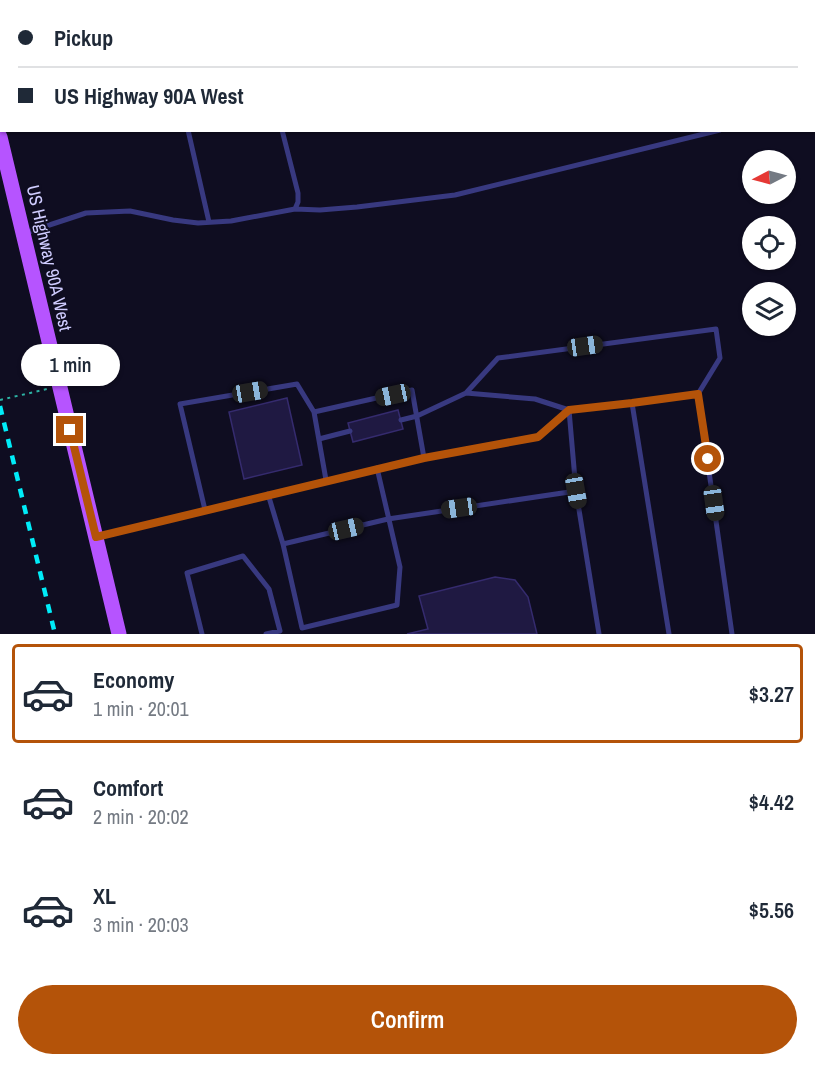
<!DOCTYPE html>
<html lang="en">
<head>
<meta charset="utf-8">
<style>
	:root { --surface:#fff; --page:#f2f2f3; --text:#1f2937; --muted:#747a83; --line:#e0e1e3; --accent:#b45309 }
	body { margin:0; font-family:"Archivo Narrow",sans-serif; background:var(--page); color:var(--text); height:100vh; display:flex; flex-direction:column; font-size:22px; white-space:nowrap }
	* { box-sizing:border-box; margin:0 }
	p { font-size:20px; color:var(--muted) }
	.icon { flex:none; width:33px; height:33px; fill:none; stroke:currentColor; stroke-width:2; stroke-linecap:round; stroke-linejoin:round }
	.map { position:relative; height:634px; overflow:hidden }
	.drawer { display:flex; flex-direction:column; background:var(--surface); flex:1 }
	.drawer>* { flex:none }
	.banner { position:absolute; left:0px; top:0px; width:816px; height:132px; box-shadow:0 2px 4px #0004; display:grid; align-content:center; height:132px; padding:0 18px; background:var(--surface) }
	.needle { width:39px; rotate:264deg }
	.controls { position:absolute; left:742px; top:150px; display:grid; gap:12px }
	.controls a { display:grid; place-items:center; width:54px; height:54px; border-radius:50%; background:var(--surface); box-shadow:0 2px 4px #0004; font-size:30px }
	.end { position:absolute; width:27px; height:27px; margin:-14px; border:8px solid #b45309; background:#fff; box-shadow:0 0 0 3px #fff }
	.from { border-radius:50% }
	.bubble { position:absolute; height:42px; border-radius:21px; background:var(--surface); box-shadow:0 2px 4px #0004; font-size:20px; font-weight:600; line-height:42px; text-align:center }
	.car { position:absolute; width:18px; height:36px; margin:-18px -9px; border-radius:8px; box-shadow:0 0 4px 2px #0007; background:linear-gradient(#222 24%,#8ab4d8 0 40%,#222 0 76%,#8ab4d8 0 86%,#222 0) }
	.banner b { display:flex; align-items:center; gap:21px; height:57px; font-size:22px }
	.banner b+b { border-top:2px solid var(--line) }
	.banner i { width:15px; height:15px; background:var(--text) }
	ul { padding:10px 0 0; list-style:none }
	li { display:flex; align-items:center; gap:18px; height:99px; margin:0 12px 9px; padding:0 6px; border:3px solid transparent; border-radius:6px }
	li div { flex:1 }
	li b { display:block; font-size:22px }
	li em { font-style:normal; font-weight:600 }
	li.on { border-color:var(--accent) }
	li>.icon { width:54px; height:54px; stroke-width:1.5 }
	.cta { display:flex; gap:12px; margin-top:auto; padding:12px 18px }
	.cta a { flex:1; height:69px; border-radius:36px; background:var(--accent); color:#fff; font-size:24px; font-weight:600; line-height:69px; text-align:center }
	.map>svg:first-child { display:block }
	.building { fill:#1f1942; stroke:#352b6e; stroke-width:1.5 }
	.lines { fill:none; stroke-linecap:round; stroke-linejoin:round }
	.path { stroke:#2db3a4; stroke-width:2; stroke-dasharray:3 4.5; stroke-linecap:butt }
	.service { stroke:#383980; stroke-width:5 }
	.primary { stroke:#b654ff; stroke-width:15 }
	.rail { stroke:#00ecf8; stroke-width:4.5; stroke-dasharray:9 8; stroke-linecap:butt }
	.route { stroke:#b45309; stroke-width:8 }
	.labels { text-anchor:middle; stroke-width:4.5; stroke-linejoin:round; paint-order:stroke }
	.street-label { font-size:18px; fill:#d0cdff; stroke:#0f0d21 }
</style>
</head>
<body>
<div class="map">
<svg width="815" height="634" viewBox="0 0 815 634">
	<rect width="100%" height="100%" fill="#0f0d21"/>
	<!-- building -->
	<path class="building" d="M 288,0 L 720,0 L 720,2 L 287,2 Z
		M 287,398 L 302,465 L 244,479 L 229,412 Z
		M 398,410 L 403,429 L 353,442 L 348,423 Z
		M 495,577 L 515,580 L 528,597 L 537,634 L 407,634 L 428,629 L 419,596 Z"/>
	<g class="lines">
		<!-- path -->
		<path class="path" d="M 0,400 L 47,389"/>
		<!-- service -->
		<path class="service" d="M 159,0 L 159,2
			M 253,0 L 253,2
			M 792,0 L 793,2
			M 814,79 L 815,81
			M 814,94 L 815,89
			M 188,130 L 209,222
			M 295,209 L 320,210 L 357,207 L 455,195 L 720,130
			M 25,233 L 86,213 L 130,211 L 173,220 L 198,223 L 231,221 L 295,209 L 298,202 L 298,193 L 282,130
			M 466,393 L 498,358 L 716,329 L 720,358 L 698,394
			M 632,403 L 669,634
			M 569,410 L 576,491 L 599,634
			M 314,412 L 412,390 L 424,458
			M 401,420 L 417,416 L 466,393 L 535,399 L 569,410 L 632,403 L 698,394 L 732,634
			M 319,439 L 350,431
			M 268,494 L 283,544 L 302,628 L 397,605 L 400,567 L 377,468
			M 205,510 L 180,404 L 297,384 L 314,412 L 326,480
			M 97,537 L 424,458 L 538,437 L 569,410
			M 283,544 L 388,519 L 576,491
			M 202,634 L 187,573 L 243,556 L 269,589 L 280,631 L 266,634"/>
		<!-- primary -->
		<path class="primary" d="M 0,137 L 119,634"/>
		<!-- rail -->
		<path class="rail" d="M 0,406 L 55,634"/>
	</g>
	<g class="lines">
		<!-- route -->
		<path class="route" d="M 70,430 L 96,537 L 424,458 L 538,437 L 569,410 L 632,403 L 698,394 L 708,459"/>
	</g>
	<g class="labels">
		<!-- street labels -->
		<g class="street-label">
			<text transform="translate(49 258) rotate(77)" y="6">US Highway 90A West</text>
		</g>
	</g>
</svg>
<div class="controls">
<a><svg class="needle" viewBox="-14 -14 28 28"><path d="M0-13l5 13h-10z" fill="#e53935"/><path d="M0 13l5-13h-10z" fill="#747a83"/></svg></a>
<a><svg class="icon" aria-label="locate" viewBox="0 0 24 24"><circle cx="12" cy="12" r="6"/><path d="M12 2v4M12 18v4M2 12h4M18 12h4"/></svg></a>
<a><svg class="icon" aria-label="layers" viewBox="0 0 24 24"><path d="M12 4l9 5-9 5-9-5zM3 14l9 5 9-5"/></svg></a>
</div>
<i class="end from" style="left:708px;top:459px"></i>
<i class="end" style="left:70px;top:430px"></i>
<div class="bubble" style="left:21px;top:344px;width:99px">1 min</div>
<i class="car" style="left:585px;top:346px;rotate:82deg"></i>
<i class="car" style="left:250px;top:392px;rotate:80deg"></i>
<i class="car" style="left:393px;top:395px;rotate:258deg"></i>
<i class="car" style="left:576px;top:491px;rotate:170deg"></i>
<i class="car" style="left:714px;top:503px;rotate:172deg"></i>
<i class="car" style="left:459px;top:508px;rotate:262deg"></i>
<i class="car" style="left:346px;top:529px;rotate:77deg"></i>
<div class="banner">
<b><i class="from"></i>Pickup</b>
<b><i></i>US Highway 90A West</b>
</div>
</div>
<section class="drawer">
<ul>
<li class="on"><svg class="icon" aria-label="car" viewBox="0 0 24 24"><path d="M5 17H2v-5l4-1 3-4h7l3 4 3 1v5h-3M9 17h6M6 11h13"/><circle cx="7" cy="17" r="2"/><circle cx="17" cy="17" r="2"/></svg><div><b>Economy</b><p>1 min · 20:01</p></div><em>$3.27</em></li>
<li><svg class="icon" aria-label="car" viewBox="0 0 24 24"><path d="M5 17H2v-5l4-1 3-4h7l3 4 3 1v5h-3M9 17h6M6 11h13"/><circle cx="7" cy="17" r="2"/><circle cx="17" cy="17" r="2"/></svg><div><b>Comfort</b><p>2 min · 20:02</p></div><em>$4.42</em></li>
<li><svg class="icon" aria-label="car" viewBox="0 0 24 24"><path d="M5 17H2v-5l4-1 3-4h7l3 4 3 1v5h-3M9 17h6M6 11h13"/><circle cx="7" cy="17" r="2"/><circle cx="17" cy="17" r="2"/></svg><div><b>XL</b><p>3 min · 20:03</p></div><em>$5.56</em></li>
</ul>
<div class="cta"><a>Confirm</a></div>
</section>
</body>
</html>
